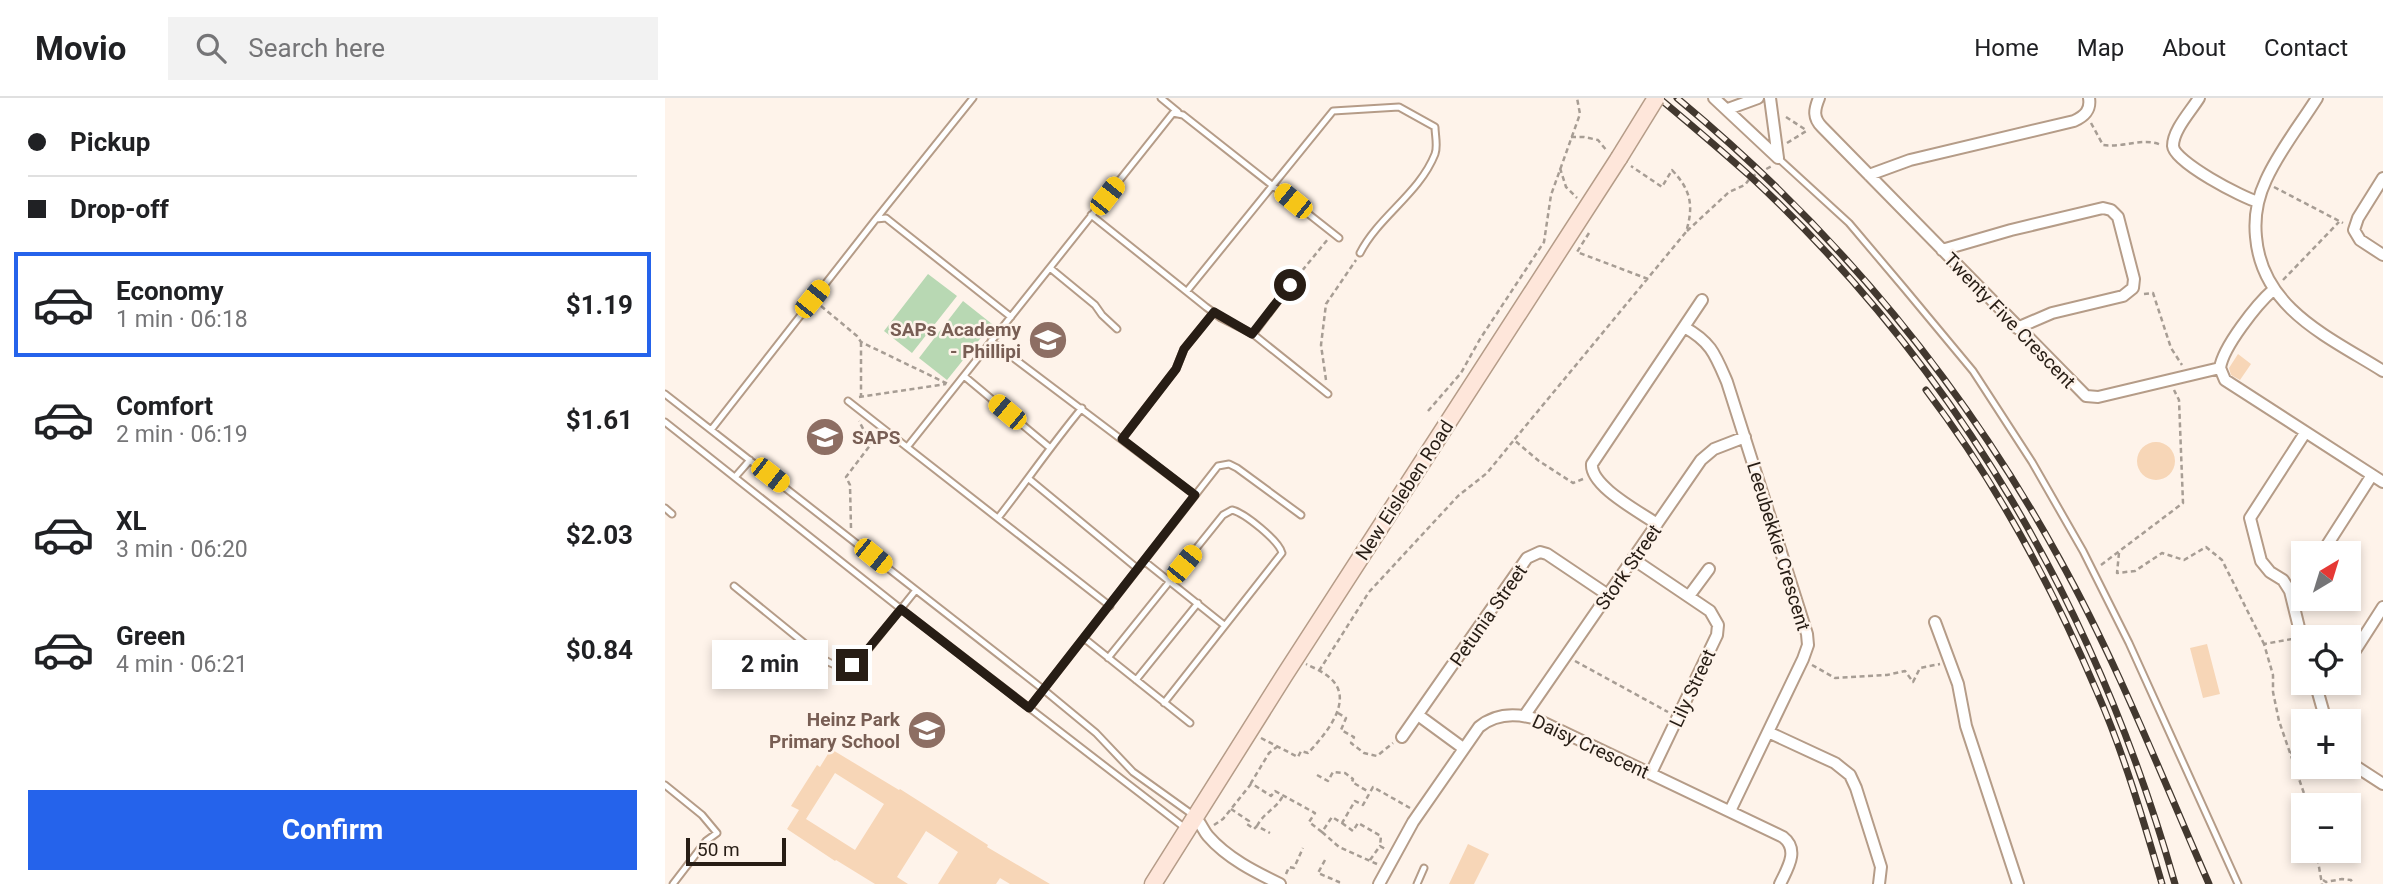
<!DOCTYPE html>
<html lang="en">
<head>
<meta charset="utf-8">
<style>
	:root { --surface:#fff; --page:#f2f2f2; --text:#202124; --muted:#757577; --line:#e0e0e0; --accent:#2563eb }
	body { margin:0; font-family:Roboto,sans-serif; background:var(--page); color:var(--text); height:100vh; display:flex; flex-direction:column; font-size:26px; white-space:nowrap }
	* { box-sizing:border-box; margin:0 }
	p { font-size:23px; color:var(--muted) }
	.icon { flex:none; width:38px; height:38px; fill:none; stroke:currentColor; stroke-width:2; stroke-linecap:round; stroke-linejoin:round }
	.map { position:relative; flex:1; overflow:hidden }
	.panel { display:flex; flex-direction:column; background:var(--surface); width:665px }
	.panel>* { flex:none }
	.guide { display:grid; align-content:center; height:154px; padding:0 28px; background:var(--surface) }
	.needle { width:46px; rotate:38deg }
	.controls { position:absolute; left:1626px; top:443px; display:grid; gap:14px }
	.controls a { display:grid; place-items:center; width:70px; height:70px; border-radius:0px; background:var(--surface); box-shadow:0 4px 10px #0003; font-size:35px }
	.scale { position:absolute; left:21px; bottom:18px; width:100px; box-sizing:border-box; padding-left:7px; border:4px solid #271d15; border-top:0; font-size:19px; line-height:24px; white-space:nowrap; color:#271d15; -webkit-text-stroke:5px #fef3ea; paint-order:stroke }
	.end { position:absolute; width:32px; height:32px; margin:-16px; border:9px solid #271d15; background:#fff; box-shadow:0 0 0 4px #fff }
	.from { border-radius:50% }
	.bubble { position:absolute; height:49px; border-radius:0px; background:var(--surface); box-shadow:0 4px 10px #0003; font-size:23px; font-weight:700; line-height:49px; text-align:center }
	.car { position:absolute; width:21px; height:42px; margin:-21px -10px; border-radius:9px; box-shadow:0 0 5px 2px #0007; background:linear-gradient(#f5c518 24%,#345 0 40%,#f5c518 0 76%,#345 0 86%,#f5c518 0) }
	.guide b { display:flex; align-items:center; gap:24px; height:66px; font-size:26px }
	.guide b+b { border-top:2px solid var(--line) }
	.guide i { width:18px; height:18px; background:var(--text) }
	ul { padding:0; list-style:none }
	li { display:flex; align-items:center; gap:21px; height:105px; margin:0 14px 10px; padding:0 14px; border:4px solid transparent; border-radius:0px }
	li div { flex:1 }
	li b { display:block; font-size:26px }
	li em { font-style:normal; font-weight:700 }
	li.current { border-color:var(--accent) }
	li>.icon { width:63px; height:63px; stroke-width:1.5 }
	.cta { display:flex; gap:14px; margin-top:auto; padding:14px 28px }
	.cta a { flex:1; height:80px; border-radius:0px; background:var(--accent); color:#fff; font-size:28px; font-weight:700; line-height:80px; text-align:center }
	header { display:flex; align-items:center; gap:42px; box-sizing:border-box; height:98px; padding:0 35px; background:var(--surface); border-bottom:2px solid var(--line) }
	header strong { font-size:33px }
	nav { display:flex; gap:38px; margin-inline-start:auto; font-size:24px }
	.search { width:490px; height:63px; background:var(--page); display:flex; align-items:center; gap:18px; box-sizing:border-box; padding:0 24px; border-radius:0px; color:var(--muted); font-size:26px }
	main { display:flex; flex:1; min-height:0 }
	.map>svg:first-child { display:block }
	.green { fill:#b8d8b3 }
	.building { fill:#f7d6b7; fill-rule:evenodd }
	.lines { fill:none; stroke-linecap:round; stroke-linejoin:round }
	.lane-casing { stroke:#b59c88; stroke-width:9 }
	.street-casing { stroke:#b59c88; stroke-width:14 }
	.secondary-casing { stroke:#b59c88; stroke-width:19 }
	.path { stroke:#a79d94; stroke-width:2.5; stroke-dasharray:5 3.5; stroke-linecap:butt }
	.lane { stroke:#fff; stroke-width:5 }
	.street { stroke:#fff; stroke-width:10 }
	.secondary { stroke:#fee6da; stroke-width:16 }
	.rail-casing { stroke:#42382f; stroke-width:7 }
	.rail { stroke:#fef3ea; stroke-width:4.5; stroke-dasharray:13; stroke-linecap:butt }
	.secondary-bridge-casing { stroke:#b59c88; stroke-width:19; stroke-linecap:butt }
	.secondary-bridge { stroke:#fee6da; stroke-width:16 }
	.route { stroke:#271d15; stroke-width:9 }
	.labels { text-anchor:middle; stroke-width:5; stroke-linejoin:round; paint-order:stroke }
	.street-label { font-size:19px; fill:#271d15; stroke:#fef3ea }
	.education-label { font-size:19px; font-weight:bold; fill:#785e54; stroke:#fef3ea; text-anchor:end }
</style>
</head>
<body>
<header>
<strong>Movio</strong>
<div class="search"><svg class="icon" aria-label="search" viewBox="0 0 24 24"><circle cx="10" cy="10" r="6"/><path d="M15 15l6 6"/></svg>Search here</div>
<nav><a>Home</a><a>Map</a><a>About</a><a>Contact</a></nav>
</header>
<main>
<section class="panel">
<div class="guide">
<b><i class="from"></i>Pickup</b>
<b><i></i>Drop-off</b>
</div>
<ul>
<li class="current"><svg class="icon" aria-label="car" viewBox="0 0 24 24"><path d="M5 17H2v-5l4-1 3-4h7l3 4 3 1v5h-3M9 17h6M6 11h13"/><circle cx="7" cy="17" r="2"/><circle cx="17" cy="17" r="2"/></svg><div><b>Economy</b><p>1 min · 06:18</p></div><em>$1.19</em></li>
<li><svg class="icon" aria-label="car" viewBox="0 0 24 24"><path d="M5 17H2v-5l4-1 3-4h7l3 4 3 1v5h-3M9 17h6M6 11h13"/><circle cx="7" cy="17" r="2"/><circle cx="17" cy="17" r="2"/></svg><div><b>Comfort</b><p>2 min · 06:19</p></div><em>$1.61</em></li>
<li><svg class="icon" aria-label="car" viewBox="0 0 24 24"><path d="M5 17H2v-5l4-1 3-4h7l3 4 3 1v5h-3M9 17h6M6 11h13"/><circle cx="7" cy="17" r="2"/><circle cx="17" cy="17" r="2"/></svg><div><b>XL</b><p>3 min · 06:20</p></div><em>$2.03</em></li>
<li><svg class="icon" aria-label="car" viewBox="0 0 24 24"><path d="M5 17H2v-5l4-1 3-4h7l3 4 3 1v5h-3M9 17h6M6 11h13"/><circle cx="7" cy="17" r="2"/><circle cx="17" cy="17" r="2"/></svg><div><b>Green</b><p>4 min · 06:21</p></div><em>$0.84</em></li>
</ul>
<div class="cta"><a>Confirm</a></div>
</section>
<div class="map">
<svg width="1718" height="786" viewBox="0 0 1718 786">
	<rect width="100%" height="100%" fill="#fef3ea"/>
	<!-- green -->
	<path class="green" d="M 263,176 L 292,198 L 247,255 L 219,233 Z
		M 298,203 L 327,226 L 282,282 L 254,260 Z"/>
	<!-- building -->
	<path class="building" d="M 1573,256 L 1586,266 L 1575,282 L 1566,277 L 1564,270 Z
		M1472 363a19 19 0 1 1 38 0a19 19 0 1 1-38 0Z
		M 1542,546 L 1555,596 L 1538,600 L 1525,550 Z
		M 166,651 L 234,692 L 235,691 L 323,747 L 322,749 L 385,786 L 345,786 L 335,780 L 331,786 L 273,786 L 293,754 L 261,733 L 232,779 L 243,786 L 210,786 L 171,762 L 170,763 L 122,731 L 134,712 L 126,708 L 152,667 L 155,669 ZM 170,675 L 219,706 L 190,752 L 141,721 Z
		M 803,746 L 824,756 L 809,786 L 784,786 Z"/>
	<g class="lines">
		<!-- lane casing -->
		<g class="lane-casing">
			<path id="lane" d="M 496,0 L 513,14
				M 1113,60 L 1184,125 L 1239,190 L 1308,273 L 1367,364 L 1418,453 L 1464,545 L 1573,786
				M 426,117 L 541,209 L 556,220 L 588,236 L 663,296
				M 211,121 L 308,0
				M 385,170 L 430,207 L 437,217 L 452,231
				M 522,193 L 668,13 L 734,9 L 770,29 C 770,37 773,48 770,56 C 754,96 714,118 695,155
				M 588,236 L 625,187
				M 326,243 L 530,397
				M 299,278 L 384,349
				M 0,296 L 379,592 L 431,635 L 468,674 L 528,717
				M 183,303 L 445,508
				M 0,324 L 236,511 L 520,730
				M 46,332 L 211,121 L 221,120 L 226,124 L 346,219
				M 457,341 L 511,271 L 519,251 L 549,214
				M 243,348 L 508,15 L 518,17 L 674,140
				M 71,378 L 85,362
				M 364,381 L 473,471
				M 0,410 L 7,416
				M 333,420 C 362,383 387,346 417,310
				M 479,463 L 559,527
				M 69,488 L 160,562 C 173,570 181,571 194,563 L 251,492
				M 420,541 L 525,625
				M 443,560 L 558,417 L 567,412 C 580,415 614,443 617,455 L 499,605
				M 471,582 L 533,505
				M 364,610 L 553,368 L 564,366 L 572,370 L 636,417
				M 0,687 L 37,717 L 52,735 L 41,743 L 8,786
				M 752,786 L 759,770"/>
		</g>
		<!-- street casing -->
		<g class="street-casing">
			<path id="street" d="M 1049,0 L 1113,60
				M 1105,0 L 1113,60
				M 1154,0 C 1149,12 1148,20 1157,29 L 1421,298 L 1433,299 L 1555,270
				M 1534,0 C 1526,13 1508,32 1508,48 C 1509,64 1578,100 1593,104
				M 1652,0 C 1635,27 1614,53 1601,82 C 1592,101 1589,119 1591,139 C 1597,211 1664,239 1718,273
				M 1063,11 L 1093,0
				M 1204,77 L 1245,62 L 1409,23 C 1420,18 1426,12 1424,0
				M 1718,80 L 1693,120 L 1689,132 L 1695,142 L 1718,157
				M 1277,152 L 1346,132 L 1438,110 L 1446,112 L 1453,119 L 1469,181 L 1468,190 L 1458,198 L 1387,215 L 1352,230
				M 1019,229 C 1046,244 1050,256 1062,284 L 1142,536 L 1143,547 L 1138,561 L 1065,713
				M 1555,270 L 1560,282 L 1718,384
				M 1555,270 C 1558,249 1592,206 1608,192
				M 992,426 C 975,414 925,388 927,366 L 1037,202
				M 1657,455 L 1707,377
				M 968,461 L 1045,513 L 1053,527 L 1052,537 L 986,675
				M 1625,493 L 1638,483
				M 1024,498 L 1044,471
				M 1270,524 L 1293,586 L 1301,628 L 1353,786
				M 1638,546 L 1625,493 L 1618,482 L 1605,474 L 1596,463 L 1585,420 L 1640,335
				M 1684,562 L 1718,509
				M 1650,584 L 1661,623
				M 753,617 L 798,650
				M 860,617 L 1036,362 L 1049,351 L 1080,339
				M 1103,634 L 1170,665 L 1185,677 L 1191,690 L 1216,769 L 1214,786
				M 737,639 L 862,460 L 875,454 L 882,456 L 943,497
				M 1684,664 L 1718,686
				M 530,719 C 536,725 538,732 543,738 C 562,760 590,774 615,786
				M 714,786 L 748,724 L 814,629 C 831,615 851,615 871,621 L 1118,739 C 1135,752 1122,771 1115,786"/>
		</g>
		<!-- secondary casing -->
		<g class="secondary-casing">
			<path id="secondary" d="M 488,786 L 619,578 L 954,60"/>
		</g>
		<!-- path -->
		<path class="path" d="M 1121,19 L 1141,32
			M 1426,25 L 1438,47 C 1458,50 1478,39 1496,47
			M 906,39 L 919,39 L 933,42 L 942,53
			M 1122,45 L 1143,32
			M 895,70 L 901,89 L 912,100
			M 1609,89 L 1678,125
			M 1022,133 L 1064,94 L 1080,87 L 1086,79 L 1107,68
			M 924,135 L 912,154 L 983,181
			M 632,179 L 663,141
			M 1618,182 L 1674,124
			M 1479,196 L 1488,195 L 1506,250 L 1517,267
			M 156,208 L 192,238 L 196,244 L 283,286
			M 196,244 L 196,299
			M 661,282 L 656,247 L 661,206 L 691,162
			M 194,299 L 281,286
			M 763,313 L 796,275 L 815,241 L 879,144 L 886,97 L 915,16 L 912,0
			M 918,381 L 908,385 L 874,363 L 849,342 L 1021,134 C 1029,108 1026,92 1007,72 L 997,89 L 966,68
			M 186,430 L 185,387 L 181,379 L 206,346 L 194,323
			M 1454,455 L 1452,475 L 1470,473 L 1497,455 L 1519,462 L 1541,449 L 1557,462 L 1599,546
			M 1436,467 L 1518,405 L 1514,302 L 1509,292
			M 1627,541 L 1599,546 L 1608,577 L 1608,594 L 1614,623 L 1643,707
			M 910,563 L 1003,614
			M 1147,567 L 1170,580 L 1222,577 L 1240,573 L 1248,584 L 1255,570 L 1275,566
			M 654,573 L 704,494 L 793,398 L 822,375 L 849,342
			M 673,615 L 681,620 L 676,632 L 689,639 L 686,645 L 699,655 L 712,658 L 728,645
			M 596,640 L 633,659 L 636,653 L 643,655 C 659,638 691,602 665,580 C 659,574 649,570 641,566
			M 613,648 L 604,655 L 586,685 L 606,698 L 610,693 L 650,715 L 644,724 L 657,734 L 667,719 L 677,725 L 690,703 L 698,707 L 708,689 L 745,710
			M 1625,655 L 1638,649
			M 652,677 L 663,683 L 668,674 L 680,675 L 688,681 L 687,684 L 704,694
			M 566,711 L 584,723 L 582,726 L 589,731 L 592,728 L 605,735
			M 677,725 L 688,733 L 693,725 L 716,738 L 715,748
			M 549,727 L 558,721 L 586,686
			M 592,728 C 599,714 613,710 618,697
			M 657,734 L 674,749 L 712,766
			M 1651,752 L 1657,786
			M 660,762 L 653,775 L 674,784 L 673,786
			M 705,762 L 715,748 L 722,752
			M 621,776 L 624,769 L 629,770 L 638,750
			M 1658,782 L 1661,784 L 1677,781 L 1686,782 L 1688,786"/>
		<!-- lane -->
		<use href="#lane" class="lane"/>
		<!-- street -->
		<use href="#street" class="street"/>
		<!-- secondary -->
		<use href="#secondary" class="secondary"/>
		<!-- rail casing -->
		<g class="rail-casing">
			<path id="rail" d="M 994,0 C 1025,26 1056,52 1086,79 C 1294,272 1433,514 1510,786
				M 1012,0 C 1169,130 1296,282 1394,460 C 1452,564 1496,677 1544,786
				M 1261,292 C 1331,384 1387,488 1432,594 C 1459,656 1478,721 1497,786"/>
		</g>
		<!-- rail -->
		<use href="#rail" class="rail"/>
		<!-- secondary-bridge casing -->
		<g class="secondary-bridge-casing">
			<path id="secondary-bridge" d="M 954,60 L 991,0"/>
		</g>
		<!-- secondary-bridge -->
		<use href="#secondary-bridge" class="secondary-bridge"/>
	</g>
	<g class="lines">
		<!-- route -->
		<path class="route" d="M 187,567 L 194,562 L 236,511 L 364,610 L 530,397 L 457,341 L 511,271 L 519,251 L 549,214 L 587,236 L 625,187"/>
	</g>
	<!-- icons -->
	<defs>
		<g id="university-disc" transform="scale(2.0125)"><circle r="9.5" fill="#8d6e63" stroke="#fef3ea"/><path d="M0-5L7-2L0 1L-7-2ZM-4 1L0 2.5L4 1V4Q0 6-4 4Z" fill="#fff"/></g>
		<g id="school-disc" transform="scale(2.0125)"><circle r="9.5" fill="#8d6e63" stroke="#fef3ea"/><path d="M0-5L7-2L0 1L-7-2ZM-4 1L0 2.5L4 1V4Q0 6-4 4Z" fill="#fff"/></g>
	</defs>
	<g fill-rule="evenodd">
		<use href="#university-disc" x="383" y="242"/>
		<use href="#school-disc" x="160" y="339"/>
		<use href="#school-disc" x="262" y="632"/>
	</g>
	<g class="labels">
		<!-- street labels -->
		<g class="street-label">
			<text transform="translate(1345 222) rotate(46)" y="7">Twenty Five Crescent</text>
			<text transform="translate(739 392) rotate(-57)" y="7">New Eisleben Road</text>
			<text transform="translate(1114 448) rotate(73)" y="7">Leeubekkie Crescent</text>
			<text transform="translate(963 469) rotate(-55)" y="7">Stork Street</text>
			<text transform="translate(823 517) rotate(-55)" y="7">Petunia Street</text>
			<text transform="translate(1027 590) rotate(-65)" y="7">Lily Street</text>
			<text transform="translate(926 648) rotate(25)" y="7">Daisy Crescent</text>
		</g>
		<!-- education labels -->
		<g class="education-label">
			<text x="356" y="238">SAPs Academy<tspan x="356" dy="22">- Phillipi</tspan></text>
			<text x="187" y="346" text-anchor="start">SAPS</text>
			<text x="235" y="628">Heinz Park<tspan x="235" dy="22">Primary School</tspan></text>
		</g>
	</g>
</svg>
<div class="controls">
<a><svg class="needle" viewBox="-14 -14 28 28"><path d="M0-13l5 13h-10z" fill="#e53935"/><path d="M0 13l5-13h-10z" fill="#757577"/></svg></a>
<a><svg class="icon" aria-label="locate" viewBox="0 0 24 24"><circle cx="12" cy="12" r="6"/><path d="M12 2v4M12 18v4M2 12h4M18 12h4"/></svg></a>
<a>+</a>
<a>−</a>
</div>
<div class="scale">50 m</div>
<i class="end from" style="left:625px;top:187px"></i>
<i class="end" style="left:187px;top:567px"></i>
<div class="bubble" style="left:47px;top:542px;width:116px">2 min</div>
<i class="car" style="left:442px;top:98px;rotate:38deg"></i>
<i class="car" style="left:628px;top:103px;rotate:309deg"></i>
<i class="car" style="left:147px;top:201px;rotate:39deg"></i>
<i class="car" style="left:342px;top:314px;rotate:310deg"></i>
<i class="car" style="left:105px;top:377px;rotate:128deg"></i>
<i class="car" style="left:208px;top:458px;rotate:129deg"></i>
<i class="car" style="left:519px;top:466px;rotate:39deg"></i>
</div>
</main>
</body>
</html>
